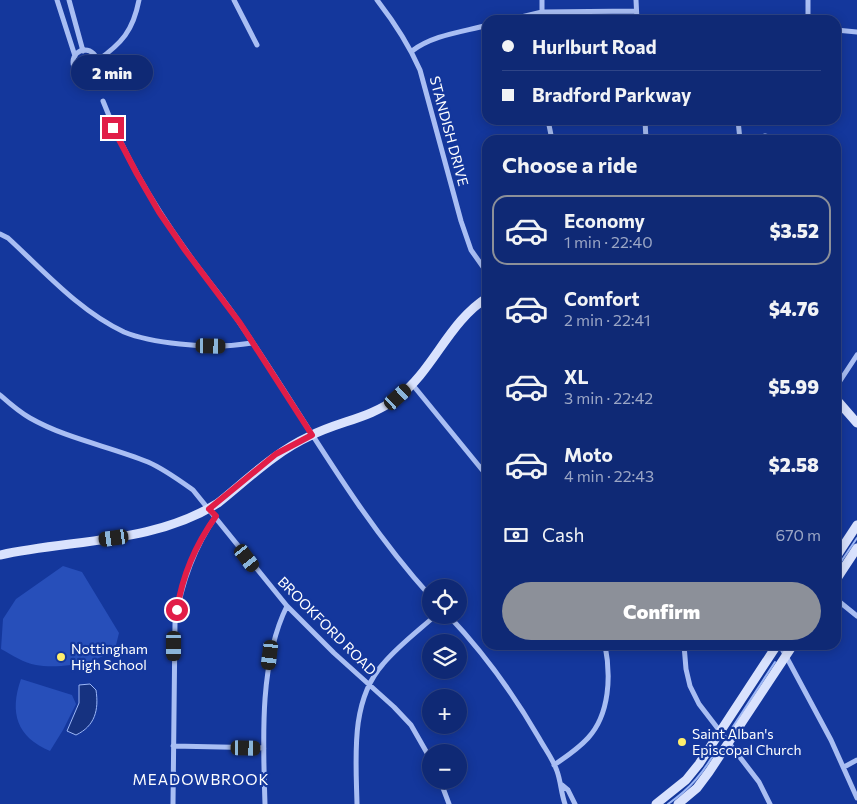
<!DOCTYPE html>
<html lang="en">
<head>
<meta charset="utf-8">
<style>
	:root { --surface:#0f2975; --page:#1d357d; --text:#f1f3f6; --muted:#9ba6c5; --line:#2f4587; --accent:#8c9099 }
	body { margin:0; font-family:Commissioner,sans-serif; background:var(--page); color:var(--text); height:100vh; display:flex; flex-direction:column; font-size:19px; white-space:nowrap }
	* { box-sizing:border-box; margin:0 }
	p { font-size:16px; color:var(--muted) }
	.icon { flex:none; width:28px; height:28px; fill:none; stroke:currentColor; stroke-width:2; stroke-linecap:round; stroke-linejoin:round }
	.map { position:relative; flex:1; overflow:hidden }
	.details { position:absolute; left:482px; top:135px; width:359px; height:515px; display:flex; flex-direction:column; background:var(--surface); border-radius:15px; box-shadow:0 2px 12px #0003,0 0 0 1px var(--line) }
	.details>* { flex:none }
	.guide { position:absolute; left:482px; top:15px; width:359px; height:110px; border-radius:15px; box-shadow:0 2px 12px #0003,0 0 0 1px var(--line); display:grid; align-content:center; height:110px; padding:0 20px; background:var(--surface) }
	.tools { position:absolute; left:422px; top:579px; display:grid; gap:10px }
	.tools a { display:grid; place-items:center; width:45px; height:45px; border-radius:50%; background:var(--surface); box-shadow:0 2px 12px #0003,0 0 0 1px var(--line); font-size:25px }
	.end { position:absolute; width:22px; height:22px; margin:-11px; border:6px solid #e11d48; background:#fff; box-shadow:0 0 0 2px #fff }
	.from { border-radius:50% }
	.bubble { position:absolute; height:35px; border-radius:18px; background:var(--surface); box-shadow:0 2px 12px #0003,0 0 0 1px var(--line); font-size:16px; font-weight:800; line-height:35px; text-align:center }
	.car { position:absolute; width:15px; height:30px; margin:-15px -8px; border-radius:6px; box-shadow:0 0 4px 1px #0007; background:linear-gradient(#222 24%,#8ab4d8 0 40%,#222 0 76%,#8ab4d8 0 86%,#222 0) }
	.guide b { display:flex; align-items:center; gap:18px; height:48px; font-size:19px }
	.guide b+b { border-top:1px solid var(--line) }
	.guide i { width:12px; height:12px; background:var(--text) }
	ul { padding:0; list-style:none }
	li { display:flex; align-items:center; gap:15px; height:70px; margin:0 10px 8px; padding:0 10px; border:2px solid transparent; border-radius:15px }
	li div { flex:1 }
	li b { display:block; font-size:19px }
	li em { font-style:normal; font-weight:800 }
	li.active { border-color:var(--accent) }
	li>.icon { width:45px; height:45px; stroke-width:1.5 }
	h2 { padding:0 20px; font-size:22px; line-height:60px }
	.pay { display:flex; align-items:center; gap:12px; height:55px; padding:0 20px; font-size:19px }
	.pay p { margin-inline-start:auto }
	.cta { display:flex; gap:10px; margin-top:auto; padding:10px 20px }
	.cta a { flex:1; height:58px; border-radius:30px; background:var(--accent); color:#fff; font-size:20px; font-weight:800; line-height:58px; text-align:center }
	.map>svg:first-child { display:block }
	.green { fill:#274fba }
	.water { fill:#163280; stroke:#9bb6f6 }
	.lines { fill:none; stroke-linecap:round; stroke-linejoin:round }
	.stream { stroke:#9bb6f6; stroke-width:2 }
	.street { stroke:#a9bef3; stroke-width:5 }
	.secondary { stroke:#d9e2fd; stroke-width:9 }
	.route { stroke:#e11d48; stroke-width:6 }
	.poi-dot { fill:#ffee6c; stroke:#14379c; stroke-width:2 }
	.labels { text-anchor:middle; stroke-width:4.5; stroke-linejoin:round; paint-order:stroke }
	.street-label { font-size:14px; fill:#fff; stroke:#14379c }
	.poi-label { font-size:14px; fill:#fff; stroke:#14379c; text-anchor:start }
	.neighbourhood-label { font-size:15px; letter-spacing:1px; fill:#fff; stroke:#14379c }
</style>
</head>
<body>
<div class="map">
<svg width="857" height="804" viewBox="0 0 857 804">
	<rect width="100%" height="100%" fill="#14379c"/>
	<!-- green -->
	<path class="green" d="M 63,566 L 82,572 L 119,633 C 118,637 117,641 116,645 C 105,664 57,669 36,665 C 24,663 12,655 1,649 L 3,619 L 16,599 Z
		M 21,679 L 72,695 L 76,704 L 63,730 L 50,751 C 17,737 9,713 21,679 Z"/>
	<!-- water -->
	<path class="water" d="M 90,684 L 96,690 C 99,710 95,726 76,735 L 67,731 L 79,703 L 79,685 Z"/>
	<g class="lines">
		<!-- stream -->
		<path class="stream" d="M 836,569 L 857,538
			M 732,728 L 775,662
			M 668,804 C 691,788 703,773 717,749"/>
		<!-- street -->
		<path class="street" d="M 57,0 L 75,56
			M 69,0 L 83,51
			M 234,0 L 257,45
			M 377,0 C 394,22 409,45 420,70 L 461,221 L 471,250 L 488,274
			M 542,0 L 542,12
			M 636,0 L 637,20
			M 808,0 L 808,20
			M 508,20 L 542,12 L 636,11
			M 836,30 L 857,32
			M73 62a12 12 0 1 1 24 0a12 12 0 1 1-24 0Z
			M 412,51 C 433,35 462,32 488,25
			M 97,61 C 122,43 133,31 139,0
			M 103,101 C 123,153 152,203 185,249 C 202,274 222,296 239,322 C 303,415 354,512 431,597
			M 548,120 L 552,140
			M 645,120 L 646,140
			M 738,120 L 740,140
			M 750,140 L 765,136 L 780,140
			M 0,234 L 8,238 C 44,271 79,311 124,332 C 141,339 161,342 180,344 C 205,347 228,347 252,343
			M 412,384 L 488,477
			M 836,387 L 857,355
			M 0,395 C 9,403 19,412 30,418 C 67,439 109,446 148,462 C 164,469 179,480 193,490 L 287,606 L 334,653 L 394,707 L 411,725 L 431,760
			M 836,599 L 857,616
			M 448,615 C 483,652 513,693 539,738 C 545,749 553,759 557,771 C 561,782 561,793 565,804
			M 684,645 L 686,669 L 690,686 L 699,704 L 759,782 L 770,804
			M 780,645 L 831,740 L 857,798
			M 173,746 L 264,748
			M 554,765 C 566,757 578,749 588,738 C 610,714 611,675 605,645
			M 844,767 L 857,760
			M 440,780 L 449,804
			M 562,785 L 568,790 L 575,804
			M 173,804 L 175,623 C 181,585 193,549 216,516
			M 265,804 C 263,742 259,662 287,606
			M 357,804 C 356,758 350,701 383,664 C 398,646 418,631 436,615"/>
		<!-- secondary -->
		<path class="secondary" d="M 836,399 L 857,423
			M 0,555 C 72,539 153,544 218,503 C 248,479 275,452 310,436 C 339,421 369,419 397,398 C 434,370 448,322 488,297
			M 836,557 L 857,525
			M 836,580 L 857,548
			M 656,804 L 686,780 L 699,764 L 777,645
			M 678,804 L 697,788 L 709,772 L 793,645"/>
	</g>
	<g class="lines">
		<!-- route -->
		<path class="route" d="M 113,128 L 137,174 L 159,212 L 185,250 L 240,323 L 312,435 L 276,454 L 209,509 L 216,516 C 196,544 182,577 177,610"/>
	</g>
	<!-- markers -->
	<g class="poi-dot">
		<circle cx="61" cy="657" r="5"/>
		<circle cx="682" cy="742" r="5"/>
	</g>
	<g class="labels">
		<!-- street labels -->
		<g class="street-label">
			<text transform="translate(449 131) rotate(75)" y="5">STANDISH DRIVE</text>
			<text transform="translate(327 626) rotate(45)" y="5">BROOKFORD ROAD</text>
		</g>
		<!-- poi labels -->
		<g class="poi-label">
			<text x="71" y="654">Nottingham<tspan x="71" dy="16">High School</tspan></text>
			<text x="692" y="739">Saint Alban's<tspan x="692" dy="16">Episcopal Church</tspan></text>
		</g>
		<!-- neighbourhood labels -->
		<g class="neighbourhood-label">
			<text x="201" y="785">MEADOWBROOK</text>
		</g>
	</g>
</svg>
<div class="tools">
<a><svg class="icon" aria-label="locate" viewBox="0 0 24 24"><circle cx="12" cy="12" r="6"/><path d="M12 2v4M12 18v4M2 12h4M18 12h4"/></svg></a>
<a><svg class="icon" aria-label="layers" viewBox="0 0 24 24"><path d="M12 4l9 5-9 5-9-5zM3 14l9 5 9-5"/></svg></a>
<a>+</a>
<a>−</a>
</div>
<i class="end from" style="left:177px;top:610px"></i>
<i class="end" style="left:113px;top:128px"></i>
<div class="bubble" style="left:71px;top:55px;width:82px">2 min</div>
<i class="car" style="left:211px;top:346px;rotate:91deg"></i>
<i class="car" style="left:398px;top:397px;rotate:48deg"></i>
<i class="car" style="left:114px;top:538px;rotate:262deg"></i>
<i class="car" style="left:247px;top:558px;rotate:143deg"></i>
<i class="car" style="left:174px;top:646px;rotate:180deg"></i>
<i class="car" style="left:270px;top:655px;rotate:187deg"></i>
<i class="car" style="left:246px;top:748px;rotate:91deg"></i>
<div class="guide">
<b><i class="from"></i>Hurlburt Road</b>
<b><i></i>Bradford Parkway</b>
</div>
<section class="details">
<h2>Choose a ride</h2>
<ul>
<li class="active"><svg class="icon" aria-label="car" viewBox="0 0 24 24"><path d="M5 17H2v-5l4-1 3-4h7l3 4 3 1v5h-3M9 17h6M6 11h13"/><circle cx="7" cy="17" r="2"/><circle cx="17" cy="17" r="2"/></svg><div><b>Economy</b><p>1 min · 22:40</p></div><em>$3.52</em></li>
<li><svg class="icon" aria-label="car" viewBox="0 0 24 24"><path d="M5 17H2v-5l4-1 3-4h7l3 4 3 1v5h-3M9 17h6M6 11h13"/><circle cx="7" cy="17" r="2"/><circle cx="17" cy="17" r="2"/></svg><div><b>Comfort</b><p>2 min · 22:41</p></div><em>$4.76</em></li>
<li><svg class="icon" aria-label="car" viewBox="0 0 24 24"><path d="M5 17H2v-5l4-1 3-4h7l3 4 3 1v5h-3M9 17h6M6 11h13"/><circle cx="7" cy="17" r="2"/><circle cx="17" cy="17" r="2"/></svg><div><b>XL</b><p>3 min · 22:42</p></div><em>$5.99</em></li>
<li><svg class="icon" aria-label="car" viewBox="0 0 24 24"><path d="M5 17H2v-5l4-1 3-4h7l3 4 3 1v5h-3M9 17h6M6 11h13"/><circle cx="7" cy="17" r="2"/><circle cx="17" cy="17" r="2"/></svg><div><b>Moto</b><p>4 min · 22:43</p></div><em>$2.58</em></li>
</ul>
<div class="pay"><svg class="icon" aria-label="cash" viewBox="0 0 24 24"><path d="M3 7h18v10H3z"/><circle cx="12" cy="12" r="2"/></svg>Cash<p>670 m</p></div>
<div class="cta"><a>Confirm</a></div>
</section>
</div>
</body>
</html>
